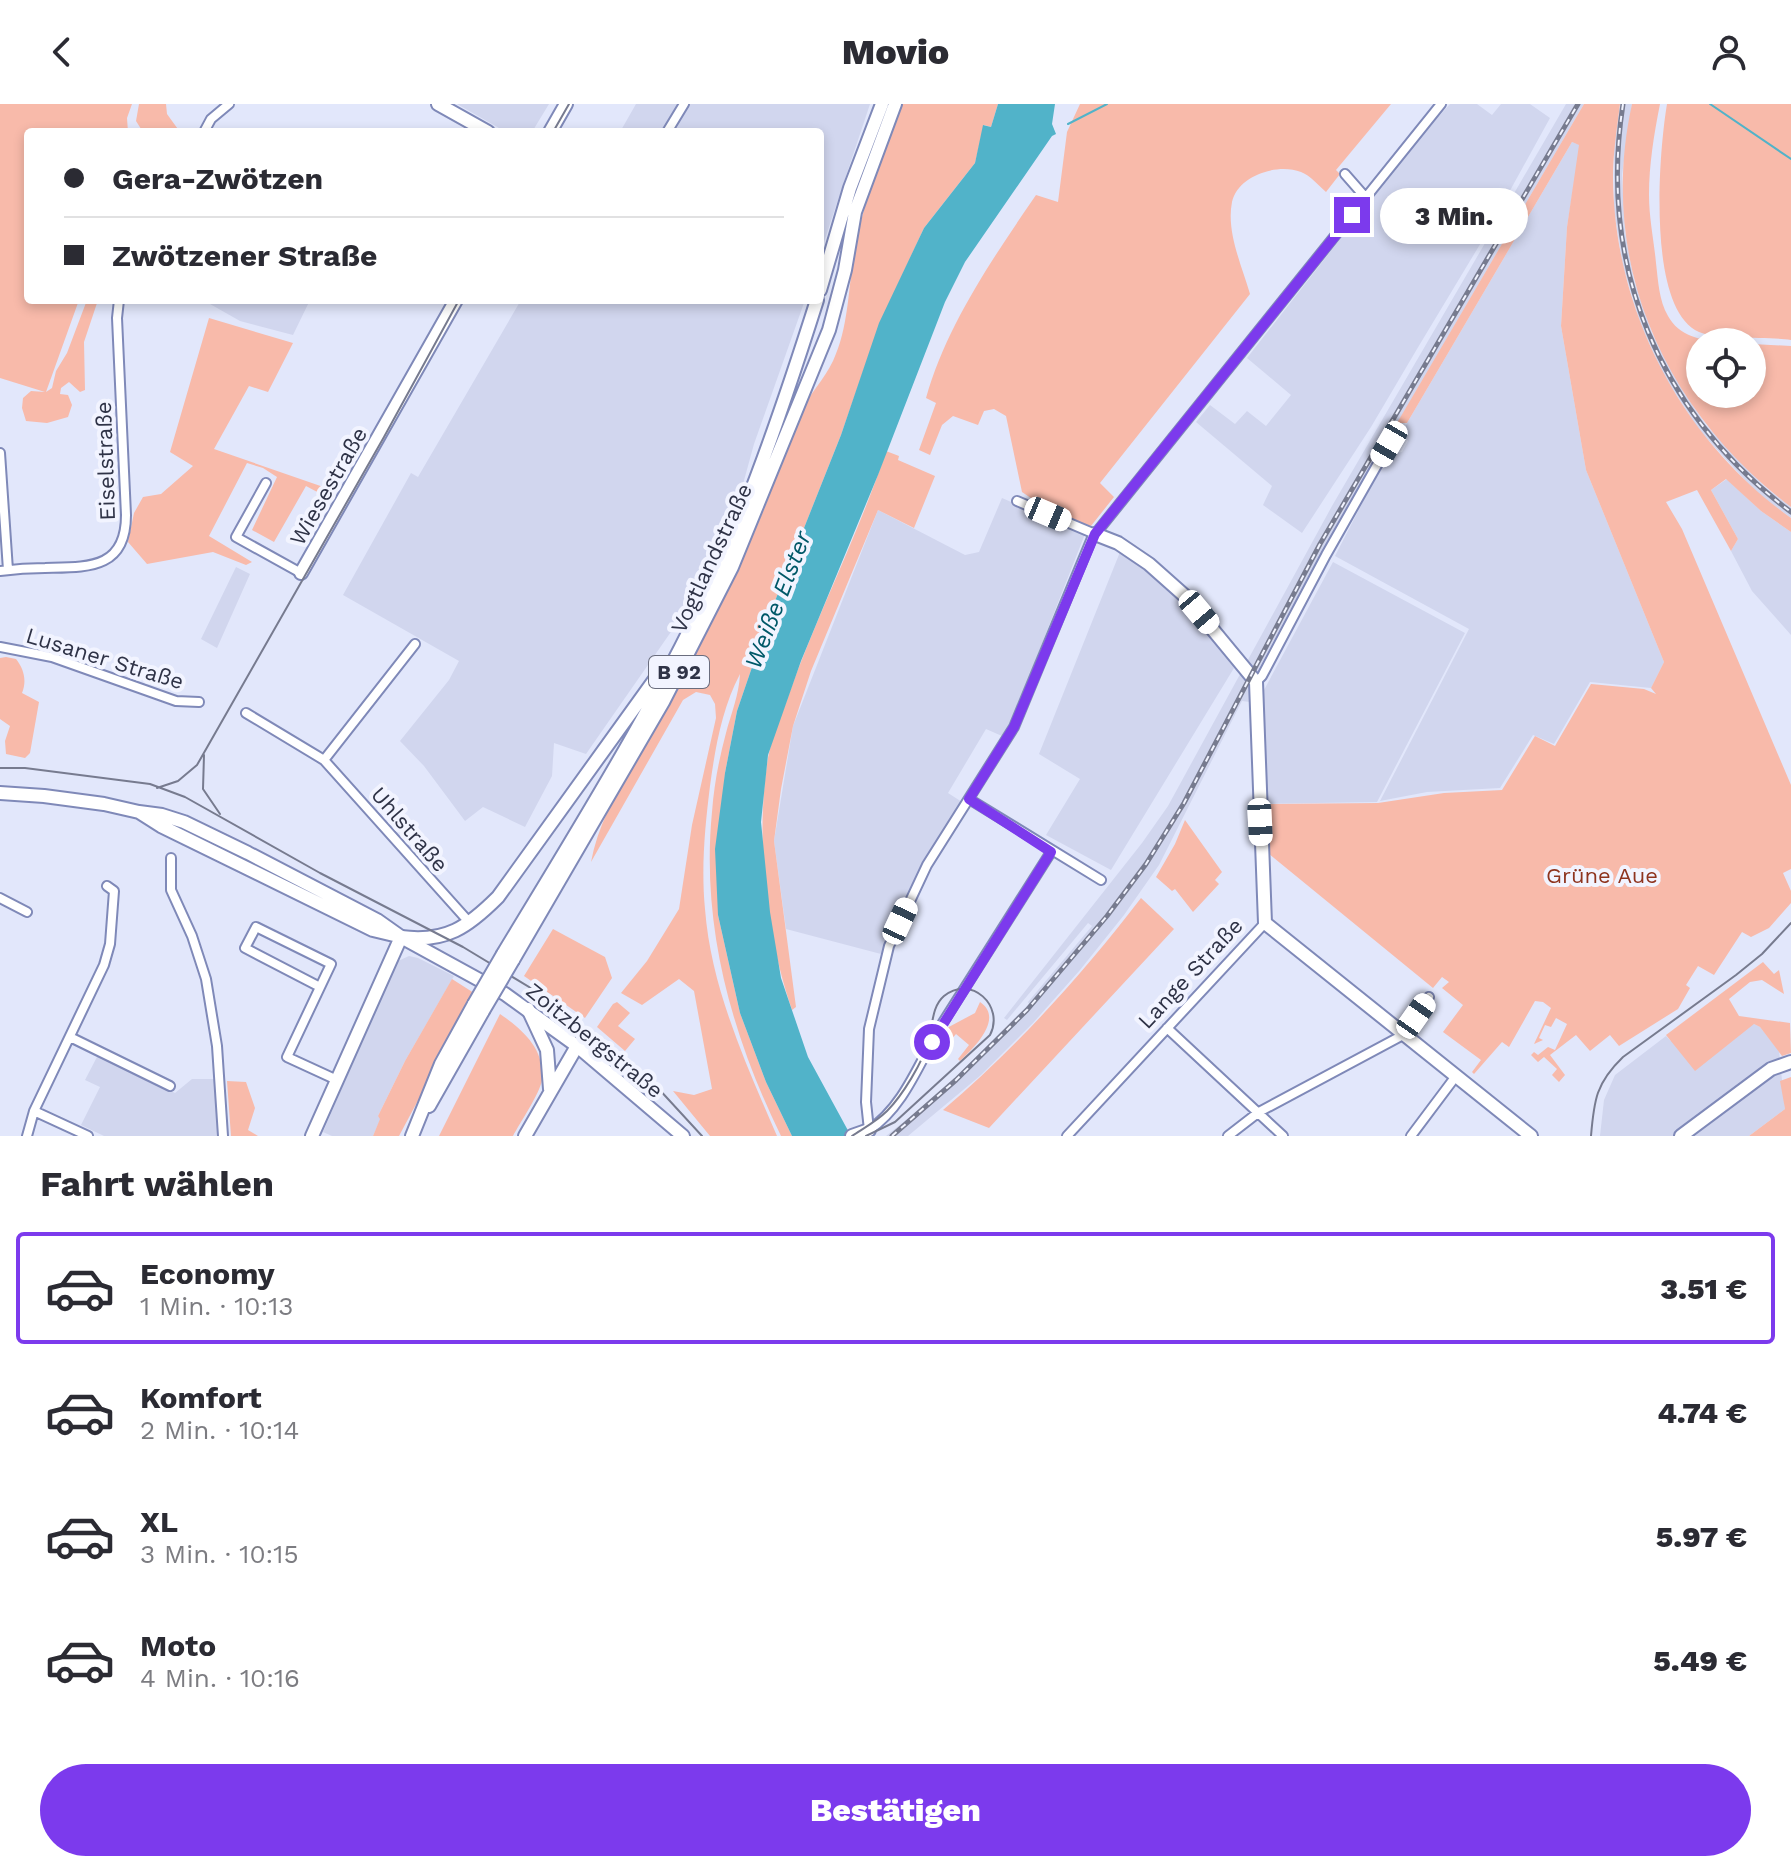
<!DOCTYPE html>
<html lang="de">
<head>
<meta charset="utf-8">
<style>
	:root { --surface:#fff; --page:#f7f7f7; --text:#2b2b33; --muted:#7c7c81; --line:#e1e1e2; --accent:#7c3aed }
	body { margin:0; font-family:"Work Sans",sans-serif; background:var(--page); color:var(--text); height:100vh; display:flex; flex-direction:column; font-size:30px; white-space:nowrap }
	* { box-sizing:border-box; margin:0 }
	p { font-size:26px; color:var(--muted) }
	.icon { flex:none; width:44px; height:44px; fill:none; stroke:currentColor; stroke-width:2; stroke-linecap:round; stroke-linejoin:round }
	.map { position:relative; height:1032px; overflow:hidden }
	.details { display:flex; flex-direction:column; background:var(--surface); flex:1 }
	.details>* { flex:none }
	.top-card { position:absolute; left:24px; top:24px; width:800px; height:176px; border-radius:8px; box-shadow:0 4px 12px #0003; display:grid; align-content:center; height:176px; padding:0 40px; background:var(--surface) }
	.tools { position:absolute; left:1686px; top:224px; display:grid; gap:16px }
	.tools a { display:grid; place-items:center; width:80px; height:80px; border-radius:50%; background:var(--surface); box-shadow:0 4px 12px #0003; font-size:40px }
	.end { position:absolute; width:36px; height:36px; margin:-18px; border:10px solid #7c3aed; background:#fff; box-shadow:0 0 0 4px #fff }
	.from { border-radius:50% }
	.bubble { position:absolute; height:56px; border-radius:28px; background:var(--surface); box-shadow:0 4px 12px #0003; font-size:26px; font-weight:800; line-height:56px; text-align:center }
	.car { position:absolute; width:24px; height:48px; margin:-24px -12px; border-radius:10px; box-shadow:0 0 6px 2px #0007; background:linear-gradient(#fff 24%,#345 0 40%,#fff 0 76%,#345 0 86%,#fff 0) }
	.top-card b { display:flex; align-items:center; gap:28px; height:76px; font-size:30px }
	.top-card b+b { border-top:2px solid var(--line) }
	.top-card i { width:20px; height:20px; background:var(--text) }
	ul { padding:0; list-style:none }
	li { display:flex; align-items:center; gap:24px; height:112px; margin:0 16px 12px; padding:0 24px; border:4px solid transparent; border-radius:8px }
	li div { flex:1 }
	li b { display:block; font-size:30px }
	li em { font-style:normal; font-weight:800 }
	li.on { border-color:var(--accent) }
	li>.icon { width:72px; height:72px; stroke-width:1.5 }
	h2 { padding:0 40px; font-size:36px; line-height:96px }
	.primary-button { display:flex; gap:16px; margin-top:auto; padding:16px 40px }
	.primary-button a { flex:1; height:92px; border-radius:48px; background:var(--accent); color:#fff; font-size:32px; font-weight:800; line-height:92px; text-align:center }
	header { display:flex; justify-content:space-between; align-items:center; height:104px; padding:0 40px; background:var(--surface); font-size:36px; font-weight:800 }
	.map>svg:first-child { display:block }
	.built { fill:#d1d6ee }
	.green { fill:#f8baaa }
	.water { fill:#51b3c9 }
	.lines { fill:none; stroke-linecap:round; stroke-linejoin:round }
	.stream { stroke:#51b3c9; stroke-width:2 }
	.street-casing { stroke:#7f89b8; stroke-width:12 }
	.secondary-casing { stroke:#7f89b8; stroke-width:16 }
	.primary-casing { stroke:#7f89b8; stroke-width:16 }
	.street { stroke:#fff; stroke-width:8 }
	.secondary { stroke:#fff; stroke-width:12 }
	.primary { stroke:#fff; stroke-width:12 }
	.tram { stroke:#777b8f; stroke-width:2 }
	.rail-casing { stroke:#777b8f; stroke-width:5 }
	.rail { stroke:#f2f4ff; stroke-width:2; stroke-dasharray:6; stroke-linecap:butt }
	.primary-bridge-casing { stroke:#7f89b8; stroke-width:16; stroke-linecap:butt }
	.primary-bridge { stroke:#fff; stroke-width:12 }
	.route { stroke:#7c3aed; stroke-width:10 }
	.labels { text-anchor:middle; stroke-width:8; stroke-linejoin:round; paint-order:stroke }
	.shield { fill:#f2f4ff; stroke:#6a6d7e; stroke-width:2 }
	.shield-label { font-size:20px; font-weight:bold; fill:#2f3347 }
	.street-label { font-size:22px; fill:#2f3347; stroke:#f2f4ff }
	.park-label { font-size:22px; fill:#8e341f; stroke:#f2f4ff }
	.water-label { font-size:24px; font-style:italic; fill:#005868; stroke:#f2f4ff }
</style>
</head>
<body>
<header><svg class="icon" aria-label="back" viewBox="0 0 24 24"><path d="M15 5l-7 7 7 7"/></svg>Movio<svg class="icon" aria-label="person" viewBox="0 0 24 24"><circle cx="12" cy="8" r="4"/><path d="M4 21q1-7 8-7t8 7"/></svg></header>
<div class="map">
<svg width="1791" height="1032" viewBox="0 0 1791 1032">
	<rect width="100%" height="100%" fill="#e2e7fb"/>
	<!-- built -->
	<path class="built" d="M 457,0 L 549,0 L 532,28 L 506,28 Z
		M 636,0 L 870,0 L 820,150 L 820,28 L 620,28 Z
		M 1450,0 L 1477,0 L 1492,11 L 1501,0 L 1530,0 L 1550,14 L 1485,132 L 1417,245 L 1371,323 L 1302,429 L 1263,401 L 1272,382 L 1196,318 L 1210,301 L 1235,320 L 1247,307 L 1266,322 L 1291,291 L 1247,254 L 1421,32 Z
		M 1566,0 L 1584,0 L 1316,458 L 1251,579 L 1250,598 L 1242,597 L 1159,761 L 1124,811 L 1080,866 L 1033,919 L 981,971 L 908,1032 L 886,1032 L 942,987 L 1029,900 L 1028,898 L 1092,822 L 1088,819 L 1007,916 L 1004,914 L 1142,739 L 1168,702 L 1332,402 Z
		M 1620,0 L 1632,0 L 1622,71 L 1625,128 L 1634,176 L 1652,229 L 1684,289 L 1706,321 L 1765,383 L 1791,403 L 1791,414 L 1756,388 L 1699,326 L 1663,270 L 1640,219 L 1623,162 L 1614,106 L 1614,43 Z
		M 1572,38 L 1580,41 L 1567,123 L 1561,222 L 1586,366 L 1664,558 L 1651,584 L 1590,578 L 1554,640 L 1533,631 L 1500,684 L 1427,688 L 1380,697 L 1469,525 L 1335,452 L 1387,351 L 1402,348 L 1408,337 L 1403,329 L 1407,319 Z
		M 203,196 L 310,196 L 293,231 L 240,217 Z
		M 521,196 L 805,196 L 754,340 L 737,402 L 682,512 L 586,650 L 554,639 L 552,672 L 525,723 L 483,703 L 465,717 L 424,662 L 400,637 L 449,576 L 459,557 L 343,491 L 411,369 L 418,373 Z
		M 1727,375 L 1761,407 L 1791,428 L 1791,531 L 1752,487 L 1731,447 L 1738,435 L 1711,386 Z
		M 1002,394 L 1085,430 L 1012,616 L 1002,632 L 986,625 L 948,689 L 962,698 L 925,756 L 881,850 L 786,825 L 774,737 L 793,622 L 878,406 L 965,451 L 979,448 Z
		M 1120,448 L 1170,485 L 1234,564 L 1111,766 L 1046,731 L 1080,675 L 1039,650 Z
		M 1333,458 L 1465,529 L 1377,698 L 1262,700 L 1264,586 Z
		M 236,463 L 250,470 L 217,544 L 201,535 Z
		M 409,852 L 418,854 L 454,872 L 405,957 L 378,1012 L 381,1014 L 373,1032 L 332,1032 L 323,1028 L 395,861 L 398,857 Z
		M 1754,920 L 1760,923 L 1779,947 L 1785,1005 L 1749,1032 L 1600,1032 L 1604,996 L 1615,971 L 1666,932 L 1671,937 Z
		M 98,951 L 175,989 L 192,975 L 215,975 L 219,1032 L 104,1032 L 81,1021 L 100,983 L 85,976 Z"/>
	<!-- green -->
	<path class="green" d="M 0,0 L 132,0 L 127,14 L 128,28 L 28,28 L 28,196 L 79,196 L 46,288 L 52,284 L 56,267 L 67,249 L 87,196 L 98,196 L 84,238 L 85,286 L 80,288 L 69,278 L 61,284 L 60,290 L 68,291 L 72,301 L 68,313 L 47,319 L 26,317 L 22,304 L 23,294 L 31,287 L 45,288 L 0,274 Z
		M 139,0 L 166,0 L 167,10 L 180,28 L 143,28 L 136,17 Z
		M 901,0 L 998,0 L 991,23 L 984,21 L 975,59 L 924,124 L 880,219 L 841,331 L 773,502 L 737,607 L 725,669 L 718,811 L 740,909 L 766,978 L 792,1032 L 781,1032 C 731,930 701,821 712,708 C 714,681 719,655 726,629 C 731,610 739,591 740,570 C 722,604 715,645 710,682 C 705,722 701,764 705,805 C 711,884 746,960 777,1032 L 710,1032 L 673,987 L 694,991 L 712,985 L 694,887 L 679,875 L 642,901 L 621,889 L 647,857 L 679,805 L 692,721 L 716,614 L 715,600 L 710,591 L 696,588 L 683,596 L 591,758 C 602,697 651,636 680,580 C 709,525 738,468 762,410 C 776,377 786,342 801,308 C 810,289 824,276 833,257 C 850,221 848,178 856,138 C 866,91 884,45 901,0 Z
		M 1080,0 L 1391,0 L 1336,66 L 1340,70 L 1326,88 C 1318,81 1311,72 1301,68 C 1278,59 1238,71 1232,98 C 1226,128 1242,162 1250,190 L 1100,379 L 1114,393 L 1091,422 L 1050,407 L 1022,388 L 1006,312 L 994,305 L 984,307 L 978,321 L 953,312 L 942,321 L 930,351 L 919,346 L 936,299 L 926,294 C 947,220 993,154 1036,91 L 1058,98 L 1067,28 Z
		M 1584,0 L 1620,0 C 1617,24 1613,49 1613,73 C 1614,208 1682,336 1791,414 L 1791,428 L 1761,407 L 1726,375 L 1711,386 L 1738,435 L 1731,447 L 1697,386 L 1666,398 L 1682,425 L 1791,681 L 1791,765 L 1783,769 L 1791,787 L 1791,799 L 1769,824 L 1751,833 L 1742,828 L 1714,871 L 1698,862 L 1686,881 L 1690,884 L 1678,905 L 1619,942 L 1610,931 L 1590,947 L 1576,931 L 1550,951 L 1565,971 L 1559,978 L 1552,971 L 1557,965 L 1544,953 L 1538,958 L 1531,951 L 1534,948 L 1538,951 L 1548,943 L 1555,946 L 1567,920 L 1556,914 L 1551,923 L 1545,921 L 1539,934 L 1543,936 L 1534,940 L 1551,904 L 1543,898 L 1535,897 L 1509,943 L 1502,938 L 1474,970 L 1472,968 L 1481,956 L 1443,928 L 1463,901 L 1442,884 L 1449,878 L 1442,873 L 1433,884 L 1268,749 L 1265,700 L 1378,699 L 1444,689 L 1502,686 L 1535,632 L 1555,642 L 1591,580 L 1644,585 L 1656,590 L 1651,584 L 1664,558 L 1586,366 L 1561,222 L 1567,123 L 1579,41 L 1572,38 L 1407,319 L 1397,319 Z
		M 1632,0 L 1660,0 C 1654,30 1649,61 1649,91 C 1649,114 1654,137 1656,159 C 1658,176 1659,197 1668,212 C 1679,232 1700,236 1721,238 L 1700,238 L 1700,290 L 1752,290 L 1752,240 L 1791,242 L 1791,403 C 1664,307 1597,158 1632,0 Z
		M 1667,0 L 1791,0 L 1791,236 C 1766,232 1720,237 1699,228 C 1646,205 1659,48 1667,0 Z
		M 209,214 L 293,239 L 268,288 L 249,282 L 214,345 L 335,387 L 325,406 L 316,400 L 321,390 L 306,382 L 274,438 L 252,426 L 277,373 L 263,364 L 247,359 L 209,432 L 252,458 L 246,461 L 213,448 L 147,460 L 128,438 L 134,409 L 143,393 L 161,390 L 193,362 L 170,348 Z
		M 886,347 L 899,352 L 898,356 L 935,372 L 914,424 L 878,406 L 811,567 L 793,622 L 781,685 L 774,737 L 796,903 L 792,906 C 766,830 755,733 768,654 C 772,632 782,611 789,590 C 818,508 859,430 886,347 Z
		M 6,553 L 16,555 C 24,565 27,577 22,589 L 39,598 L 30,649 L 25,654 L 6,650 L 5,637 L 10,622 L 0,615 L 0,554 Z
		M 1185,716 L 1222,768 L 1215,776 L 1219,780 L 1193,808 L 1175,785 L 1172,787 L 1156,773 L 1175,740 Z
		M 1141,794 L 1174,825 L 989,1024 L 943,1006 C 1017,943 1082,871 1141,794 Z
		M 553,825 L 605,853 L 612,874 L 585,914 L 524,872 Z
		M 1763,858 L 1774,870 L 1779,866 L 1784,890 L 1762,876 L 1750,878 L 1729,895 L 1739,912 L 1790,919 L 1791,949 L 1782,952 L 1760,923 L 1754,920 L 1695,967 L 1666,931 Z
		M 452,875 L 474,889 L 469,901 L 399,1032 L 370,1032 L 373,1032 L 380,1015 L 378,1012 L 405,957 Z
		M 617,898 L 630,909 L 618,922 L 635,935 L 625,947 L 597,923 L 613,900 Z
		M 980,898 C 1004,914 975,943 960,957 L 958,955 L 969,941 L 956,930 L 939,950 L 932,951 L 945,925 L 975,909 Z
		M 500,910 C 523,926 545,945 542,976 C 540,989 520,1019 513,1032 L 439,1032 Z
		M 1791,973 L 1791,1032 L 1749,1032 L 1785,1005 L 1780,977 Z
		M 227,977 L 246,978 L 255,1004 L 248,1026 L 258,1032 L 231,1032 Z"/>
	<!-- water -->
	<path class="water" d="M 998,0 L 1055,0 L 1052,20 L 1056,30 L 1052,32 L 965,158 L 945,198 L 878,371 L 801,557 L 768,651 L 761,718 L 770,808 L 781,874 L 808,953 L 851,1032 L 792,1032 L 766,978 L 740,909 L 718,811 L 715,745 L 725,669 L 737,607 L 773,502 L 841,331 L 879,219 L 924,124 L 975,59 L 983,21 L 991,23 Z"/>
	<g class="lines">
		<!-- stream -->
		<path class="stream" d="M 1710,0 L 1791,55
			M 1068,20 L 1107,0"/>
		<!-- street casing -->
		<g class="street-casing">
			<path id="street" d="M 204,28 L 211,15 L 229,0
				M 667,28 L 684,0
				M 1345,70 L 1366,94
				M 0,349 L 8,466
				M 266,379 L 236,433 L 301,469
				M 1017,397 L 1095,430
				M 0,467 C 15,465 30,464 45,464 C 87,463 126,466 126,411 L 117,214 L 119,196
				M 0,543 L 52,553 L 176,597 L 199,598
				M 1256,578 L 1262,572 L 1326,451 L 1389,340
				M 246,609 L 324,656 L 469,818
				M 324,656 L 415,540
				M 969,695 L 1101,776
				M 1051,748 C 1015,805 978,863 942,920 C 920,956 905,1002 869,1026 L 866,998 L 869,925 L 889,842 L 927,761 L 1014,623 L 1092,434 L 1441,0
				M 171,754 L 171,786 L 192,832 L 206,875 L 217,942 L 223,1032
				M 0,794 L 27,808
				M 320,883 L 245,844 L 256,823 L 331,860 L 287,953 L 337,976
				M 1167,924 L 1283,1032
				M 70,933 L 170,982
				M 34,1007 L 88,1032
				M 27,1032 L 34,1007 L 104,861 L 110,840 L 114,787 L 107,782
				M 1067,1032 L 1265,819
				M 1228,1032 L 1259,1008 L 1403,931 L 1429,893
				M 1411,1032 L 1456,972"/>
		</g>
		<!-- secondary casing -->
		<g class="secondary-casing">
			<path id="secondary" d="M 438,0 L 488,28
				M 550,28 L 566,0
				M 1095,430 L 1118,439 L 1149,460 L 1185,492 L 1256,578 L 1265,819 L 1531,1032
				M 301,469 L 456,196
				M 0,689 L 44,692 L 104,700 L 139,708 L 161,722 L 373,826 L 398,832
				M 139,708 L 162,711 L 184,718 L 248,749 L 377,816 L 401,833 L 505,890 L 577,942 L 683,1032
				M 312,1032 L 401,833
				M 852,1032 L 869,1026
				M 1681,1032 L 1771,965 L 1791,958"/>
		</g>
		<!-- primary casing -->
		<g class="primary-casing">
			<path id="primary" d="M 820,186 L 850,84 L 882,0
				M 401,833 C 446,839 468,823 498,793 L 658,571
				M 503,850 C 585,714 672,577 734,430 C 766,354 792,275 817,196
				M 513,856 L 663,598 L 732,463 L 829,226 L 845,166 L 855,108 L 895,0
				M 528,905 L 547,946 L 550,985
				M 429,1002 L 483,907
				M 412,1032 L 441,960 L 474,900
				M 525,1032 L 577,942"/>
		</g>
		<!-- street -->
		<use href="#street" class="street"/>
		<!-- secondary -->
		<use href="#secondary" class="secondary"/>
		<!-- primary -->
		<use href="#primary" class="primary"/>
		<!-- tram -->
		<path class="tram" d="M 553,28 L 569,0
			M 204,651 L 203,685 L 220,710
			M 0,664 L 25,664 L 150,680 L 185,693 L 320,769 L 463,843 L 539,889 L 657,983 L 702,1032
			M 157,684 L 178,677 L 197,661 L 384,333 L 459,196
			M 852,1032 C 864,1024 877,1017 887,1007 C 902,992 923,958 928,938 C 933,923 931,903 944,892 C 971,870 1005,902 990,931 L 895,1018 L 866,1032
			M 1591,1032 C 1594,996 1596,979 1623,953 L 1736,871 L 1762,850 L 1791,819"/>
		<!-- rail casing -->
		<g class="rail-casing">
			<path id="rail" d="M 1623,0 C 1598,163 1659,309 1791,408
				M 892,1032 L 956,976 L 1027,906 L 1107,812 L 1146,760 L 1184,699 L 1320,440 L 1578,0"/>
		</g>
		<!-- rail -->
		<use href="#rail" class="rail"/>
		<!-- primary-bridge casing -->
		<g class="primary-bridge-casing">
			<path id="primary-bridge" d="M 474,900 L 503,850
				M 483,907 L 513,856"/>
		</g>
		<!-- primary-bridge -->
		<use href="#primary-bridge" class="primary-bridge"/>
	</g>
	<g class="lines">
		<!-- route -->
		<path class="route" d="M 932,938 L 1051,748 L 969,695 L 1014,623 L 1095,430 L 1352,111"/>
	</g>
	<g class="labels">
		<!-- shield labels -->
		<rect class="shield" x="649" y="552" width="60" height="32" rx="6"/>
		<g class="shield-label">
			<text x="679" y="575">B 92</text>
		</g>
		<!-- street labels -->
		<g class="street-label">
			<text transform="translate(105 357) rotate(-92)" y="8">Eiselstraße</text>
			<text transform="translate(328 382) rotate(-60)" y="8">Wiesestraße</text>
			<text transform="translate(711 454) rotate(-65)" y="8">Vogtlandstraße</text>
			<text transform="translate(105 554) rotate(17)" y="8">Lusaner Straße</text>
			<text transform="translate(410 725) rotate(49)" y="8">Uhlstraße</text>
			<text transform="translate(1190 869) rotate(-47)" y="8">Lange Straße</text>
			<text transform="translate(595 936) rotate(39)" y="8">Zoitzbergstraße</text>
		</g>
		<!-- park labels -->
		<g class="park-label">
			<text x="1602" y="779">Grüne Aue</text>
		</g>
		<!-- water labels -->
		<g class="water-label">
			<text transform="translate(778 496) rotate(-69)" y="8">Weiße Elster</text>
		</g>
	</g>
</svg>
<div class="tools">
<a><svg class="icon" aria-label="locate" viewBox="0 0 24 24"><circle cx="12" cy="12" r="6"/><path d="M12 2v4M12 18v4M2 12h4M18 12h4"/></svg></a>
</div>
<i class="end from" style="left:932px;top:938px"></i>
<i class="end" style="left:1352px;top:111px"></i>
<div class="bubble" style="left:1380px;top:84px;width:148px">3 Min.</div>
<i class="car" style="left:1389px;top:340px;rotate:210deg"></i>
<i class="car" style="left:1048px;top:410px;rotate:113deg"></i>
<i class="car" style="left:1199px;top:508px;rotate:140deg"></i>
<i class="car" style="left:1260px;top:718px;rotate:177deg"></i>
<i class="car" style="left:900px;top:817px;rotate:25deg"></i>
<i class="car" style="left:1416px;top:912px;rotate:35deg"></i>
<div class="top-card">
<b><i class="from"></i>Gera-Zwötzen</b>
<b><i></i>Zwötzener Straße</b>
</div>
</div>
<section class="details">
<h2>Fahrt wählen</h2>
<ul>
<li class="on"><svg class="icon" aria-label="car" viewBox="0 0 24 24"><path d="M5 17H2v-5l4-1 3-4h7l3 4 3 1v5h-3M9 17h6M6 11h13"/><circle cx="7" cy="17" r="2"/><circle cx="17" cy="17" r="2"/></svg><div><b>Economy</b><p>1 Min. · 10:13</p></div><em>3.51 €</em></li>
<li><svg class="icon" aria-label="car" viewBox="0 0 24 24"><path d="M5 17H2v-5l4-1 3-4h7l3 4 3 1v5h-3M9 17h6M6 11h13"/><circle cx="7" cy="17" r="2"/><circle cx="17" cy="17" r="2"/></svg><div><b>Komfort</b><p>2 Min. · 10:14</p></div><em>4.74 €</em></li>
<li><svg class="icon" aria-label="car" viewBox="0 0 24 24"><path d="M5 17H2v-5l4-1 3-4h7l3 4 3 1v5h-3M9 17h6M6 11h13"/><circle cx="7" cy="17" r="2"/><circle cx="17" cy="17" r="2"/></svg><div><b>XL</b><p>3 Min. · 10:15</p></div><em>5.97 €</em></li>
<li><svg class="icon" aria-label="car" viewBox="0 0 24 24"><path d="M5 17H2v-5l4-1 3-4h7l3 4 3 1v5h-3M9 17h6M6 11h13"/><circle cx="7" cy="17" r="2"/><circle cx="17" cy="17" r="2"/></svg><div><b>Moto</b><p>4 Min. · 10:16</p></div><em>5.49 €</em></li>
</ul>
<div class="primary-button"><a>Bestätigen</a></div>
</section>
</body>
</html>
